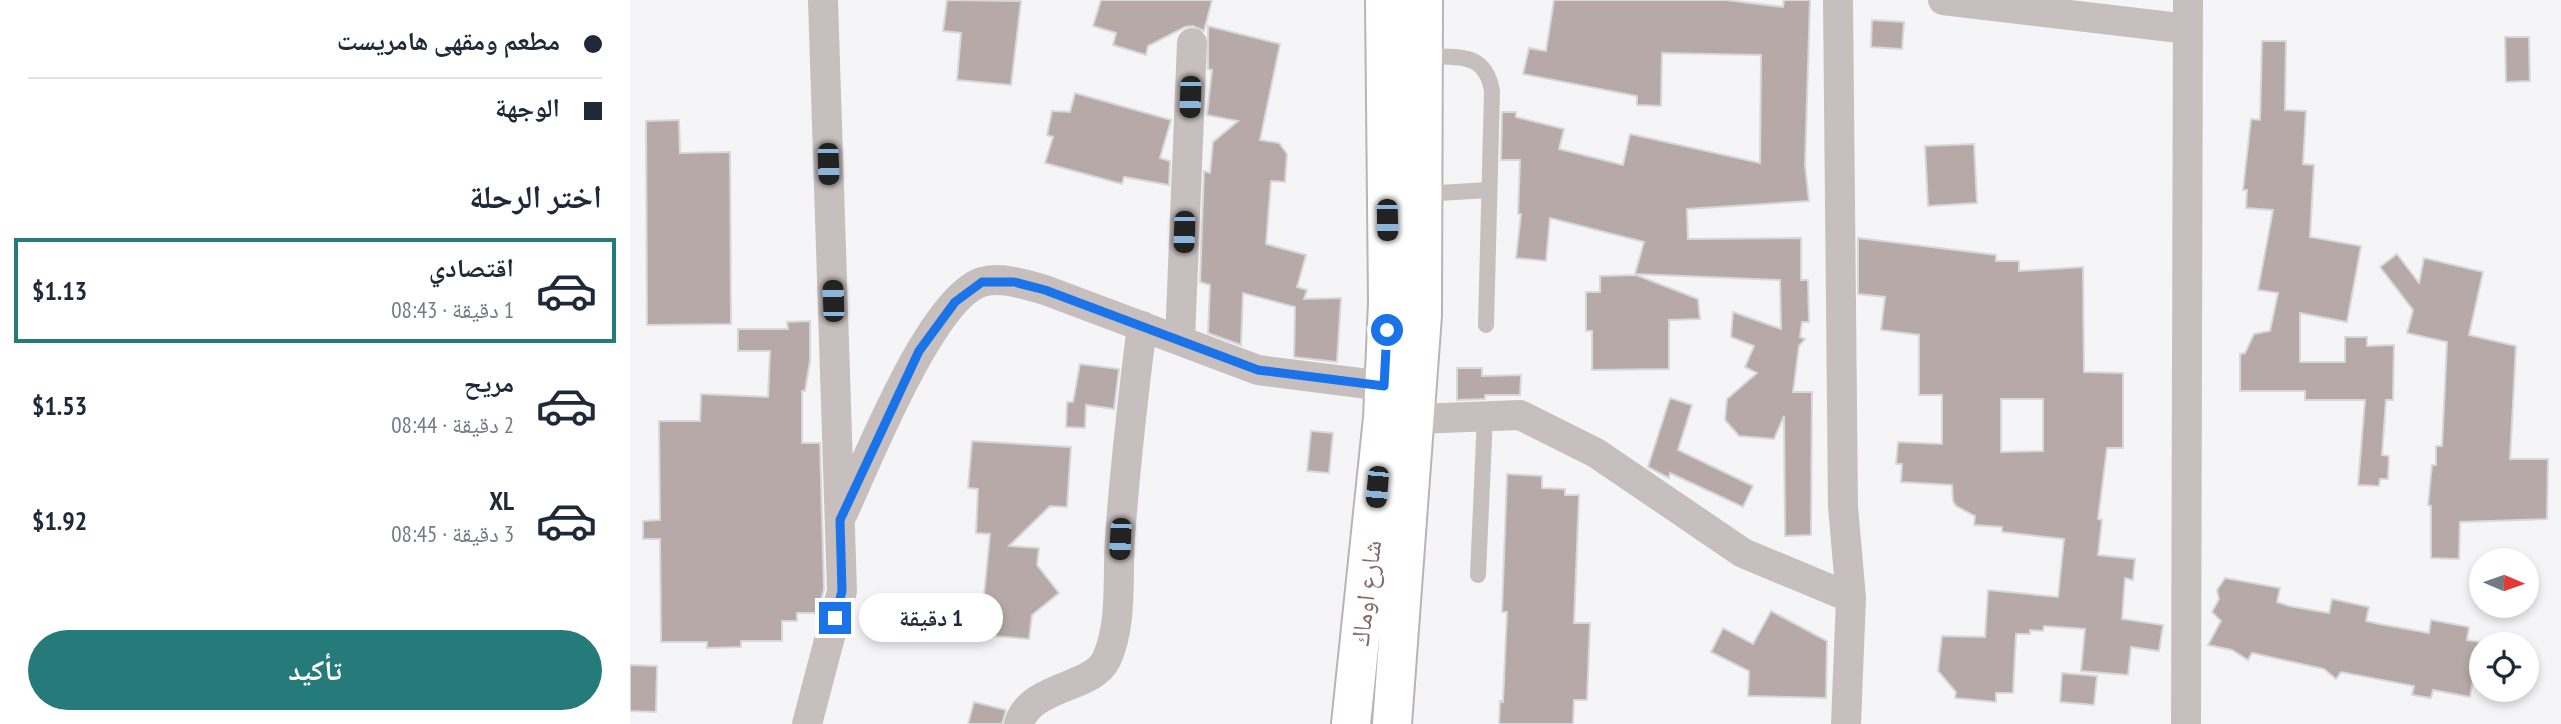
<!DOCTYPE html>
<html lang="ar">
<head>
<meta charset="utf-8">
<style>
	:root { --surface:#fff; --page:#f2f2f3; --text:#1f2937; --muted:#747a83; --line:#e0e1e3; --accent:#257b7a }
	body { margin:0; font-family:"PT Sans Narrow","Noto Naskh Arabic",sans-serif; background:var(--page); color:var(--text); direction:rtl; height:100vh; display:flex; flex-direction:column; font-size:26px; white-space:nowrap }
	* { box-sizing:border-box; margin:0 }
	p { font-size:23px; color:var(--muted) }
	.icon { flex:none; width:38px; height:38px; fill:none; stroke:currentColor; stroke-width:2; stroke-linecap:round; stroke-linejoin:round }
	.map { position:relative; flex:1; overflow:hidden; direction:ltr }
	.side { display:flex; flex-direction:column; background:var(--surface); width:630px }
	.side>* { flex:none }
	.banner { display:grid; align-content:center; height:154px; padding:0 28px; background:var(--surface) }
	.needle { width:46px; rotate:92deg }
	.tools { position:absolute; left:1839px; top:548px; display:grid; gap:14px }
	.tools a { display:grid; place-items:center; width:70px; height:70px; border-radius:50%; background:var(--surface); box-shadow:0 4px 10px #0003; font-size:35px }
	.end { position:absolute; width:32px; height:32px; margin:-16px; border:9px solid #1a73e8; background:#fff; box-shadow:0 0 0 4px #fff }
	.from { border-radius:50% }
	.bubble { position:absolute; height:49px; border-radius:24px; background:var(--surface); box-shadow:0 4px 10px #0003; font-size:23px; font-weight:700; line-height:49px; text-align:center; direction:rtl }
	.car { position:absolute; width:21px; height:42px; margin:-21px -10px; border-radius:9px; box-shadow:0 0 5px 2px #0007; background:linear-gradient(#222 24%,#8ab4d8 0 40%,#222 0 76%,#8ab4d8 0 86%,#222 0) }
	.banner b { display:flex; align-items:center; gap:24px; height:66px; font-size:26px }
	.banner b+b { border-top:2px solid var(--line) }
	.banner i { width:18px; height:18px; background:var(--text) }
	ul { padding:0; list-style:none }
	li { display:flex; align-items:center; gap:21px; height:105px; margin:0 14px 10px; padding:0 14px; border:4px solid transparent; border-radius:0px }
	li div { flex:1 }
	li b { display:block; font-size:26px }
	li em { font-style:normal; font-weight:700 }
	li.selected { border-color:var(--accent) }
	li>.icon { width:63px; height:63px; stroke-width:1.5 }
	h2 { padding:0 28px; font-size:32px; line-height:84px }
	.cta { display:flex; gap:14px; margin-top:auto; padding:14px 28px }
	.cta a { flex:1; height:80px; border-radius:42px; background:var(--accent); color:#fff; font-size:28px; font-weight:700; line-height:80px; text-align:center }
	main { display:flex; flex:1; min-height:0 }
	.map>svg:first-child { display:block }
	.building { fill:#b6a9a7; stroke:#d7d8d9; stroke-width:2; fill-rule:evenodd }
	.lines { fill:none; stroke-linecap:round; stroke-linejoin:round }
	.primary-casing { stroke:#bbb3b2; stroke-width:42 }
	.service { stroke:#c7bfbe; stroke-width:16 }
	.minor { stroke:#c7bfbe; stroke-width:30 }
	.primary { stroke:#fff; stroke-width:38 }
	.route { stroke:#1a73e8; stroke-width:9 }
	.labels { text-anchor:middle; stroke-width:7; stroke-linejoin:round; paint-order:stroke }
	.street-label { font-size:26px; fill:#856b67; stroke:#fff }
</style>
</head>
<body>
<main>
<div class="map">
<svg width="1931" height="724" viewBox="0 0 1931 724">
	<rect width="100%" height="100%" fill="#f5f5f7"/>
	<!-- building -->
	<path class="building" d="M 317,0 L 391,1 L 381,85 L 327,80 L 331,33 L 313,31 Z
		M 471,0 L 582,0 L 574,31 L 563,26 L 555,27 L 518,46 L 516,55 L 483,45 L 486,33 L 463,26 Z
		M 924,0 L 1096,0 L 1153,7 L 1154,0 L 1180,0 L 1175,165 L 1179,201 L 1057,209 L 1058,239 L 1171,238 L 1171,280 L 1178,280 L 1179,322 L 1172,322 L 1170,337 L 1175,339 L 1169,346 L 1163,392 L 1182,392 L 1181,535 L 1155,536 L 1154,416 L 1144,439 L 1109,436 L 1095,420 L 1097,399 L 1127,373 L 1115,367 L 1124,346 L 1101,337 L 1103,312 L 1151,329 L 1150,280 L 1005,274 L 1014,242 L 920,218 L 916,261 L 886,258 L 891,214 L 888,214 L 890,160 L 871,160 L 872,112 L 886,112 L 886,117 L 934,129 L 929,149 L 993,165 L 1000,134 L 1130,163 L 1131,55 L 1032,53 L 1031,106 L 1007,105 L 1007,96 L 893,74 L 899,48 L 916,51 Z
		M 1242,20 L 1274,22 L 1272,49 L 1241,47 Z
		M 578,26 L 650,44 L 630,140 L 649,143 L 657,154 L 655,182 L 641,181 L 636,244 L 676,255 L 667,287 L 677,290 L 674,299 L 711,298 L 707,362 L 664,357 L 665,307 L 613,293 L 611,345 L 578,333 L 580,285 L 570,282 L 574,171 L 580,173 L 583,142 L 608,121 L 577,115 L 582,70 L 578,69 Z
		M 1875,37 L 1899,37 L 1900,81 L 1876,82 Z
		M 1632,41 L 1656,41 L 1655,110 L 1676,111 L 1673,164 L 1684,165 L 1680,237 L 1731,246 L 1717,322 L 1670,313 L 1670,362 L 1715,362 L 1715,337 L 1737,337 L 1737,346 L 1764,345 L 1763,400 L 1756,400 L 1752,455 L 1759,456 L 1758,479 L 1750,479 L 1749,486 L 1728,485 L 1735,400 L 1675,400 L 1675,391 L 1610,391 L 1610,354 L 1615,353 L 1624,334 L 1640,331 L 1648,293 L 1628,290 L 1643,210 L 1616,208 L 1617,190 L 1613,190 L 1621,119 L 1630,120 Z
		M 445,93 L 541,120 L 530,158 L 540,161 L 539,185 L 494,177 L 492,184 L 415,163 L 423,137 L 417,135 L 422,111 L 440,112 Z
		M 49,120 L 50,153 L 100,152 L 101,324 L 17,325 L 16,121 Z
		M 1344,144 L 1347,203 L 1298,206 L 1295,146 Z
		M 1228,238 L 1366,255 L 1366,261 L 1389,261 L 1389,271 L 1453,267 L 1454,372 L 1493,373 L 1493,448 L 1477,448 L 1468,519 L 1472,520 L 1468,555 L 1505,559 L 1503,580 L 1495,578 L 1492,619 L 1533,625 L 1529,651 L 1501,647 L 1498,675 L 1451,671 L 1455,629 L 1414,626 L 1413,631 L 1400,630 L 1400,634 L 1386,634 L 1383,693 L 1366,693 L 1366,702 L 1325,698 L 1326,692 L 1308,671 L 1312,636 L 1355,637 L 1358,590 L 1428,597 L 1434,539 L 1372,532 L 1372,527 L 1344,525 L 1345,516 L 1326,506 L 1323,501 L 1322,485 L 1271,482 L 1272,464 L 1266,464 L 1268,442 L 1312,444 L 1312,395 L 1289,395 L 1289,335 L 1251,330 L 1255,297 L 1228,294 ZM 1371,399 L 1413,399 L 1413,451 L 1371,452 Z
		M 1767,254 L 1789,283 L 1794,258 L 1853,272 L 1839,335 L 1886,346 L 1880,459 L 1918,459 L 1917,519 L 1830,522 L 1829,559 L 1801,558 L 1801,506 L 1798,505 L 1802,465 L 1806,465 L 1806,446 L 1812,446 L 1817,342 L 1777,333 L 1783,310 L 1750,267 Z
		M 1006,275 L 1068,299 L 1070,319 L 1039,320 L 1039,369 L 962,370 L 962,331 L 956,331 L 956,292 L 970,292 L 970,276 Z
		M 180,321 L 180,361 L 175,391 L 172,391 L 172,443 L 190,443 L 194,589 L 188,613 L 167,613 L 167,621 L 152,621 L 152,641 L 111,641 L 111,647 L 77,648 L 77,642 L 31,642 L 30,539 L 13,539 L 13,521 L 30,520 L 29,421 L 70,421 L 71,394 L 138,397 L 140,351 L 108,351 L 108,329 L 158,329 L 157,322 Z
		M 450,364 L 489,369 L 484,409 L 456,405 L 455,428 L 436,427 L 437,402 L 443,402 Z
		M 827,368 L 852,368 L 852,376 L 891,375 L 890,395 L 855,395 L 855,399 L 827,400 Z
		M 1040,398 L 1062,405 L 1048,450 L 1123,486 L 1113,507 L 1040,473 L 1039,478 L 1018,467 Z
		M 681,431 L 703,433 L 699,473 L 677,471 Z
		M 342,441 L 441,447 L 437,507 L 420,506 L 379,546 L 409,548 L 407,565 L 429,593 L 402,615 L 399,639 L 350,635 L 360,534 L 346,533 L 348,489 L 338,488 Z
		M 877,474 L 912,476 L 912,488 L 935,489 L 935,495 L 949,495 L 944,623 L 960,623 L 957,700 L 944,700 L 943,724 L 869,724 L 870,701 L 873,702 L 877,612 L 872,612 Z
		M 1595,578 L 1650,588 L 1647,602 L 1659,606 L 1699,613 L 1702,599 L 1739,607 L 1736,621 L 1749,624 L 1799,633 L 1801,620 L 1839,627 L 1837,640 L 1850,642 L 1840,697 L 1803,690 L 1801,698 L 1782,695 L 1784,686 L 1711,672 L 1706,679 L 1694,669 L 1622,653 L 1618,660 L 1602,650 L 1578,645 L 1591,621 L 1582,612 L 1589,599 L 1587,590 Z
		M 1141,611 L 1197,641 L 1196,698 L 1118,696 L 1119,671 L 1081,652 L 1093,628 L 1123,644 Z
		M 0,665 L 27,666 L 26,712 L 0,711 Z
		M 1432,673 L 1467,676 L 1464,705 L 1430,702 Z
		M 344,702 L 376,710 L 372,724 L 338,724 Z"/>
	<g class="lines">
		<!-- primary casing -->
		<g class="primary-casing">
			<path id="primary" d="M 721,724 L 753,418 L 758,303 L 755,0
				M 762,724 L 792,315 L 793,0"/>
		</g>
		<!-- service -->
		<path class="service" d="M 793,56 C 826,58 855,50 862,91 L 856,325
			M 792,194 L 859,190
			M 848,575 L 855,416"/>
		<!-- minor -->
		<path class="minor" d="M 1208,0 L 1213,507 L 1221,598 L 1216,724
			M 1313,0 L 1558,29
			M 550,340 L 562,43
			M 786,419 L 890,415 L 966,453 L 1113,553 L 1221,598
			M 213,513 C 236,463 301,298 352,282 C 371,276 397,285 415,290 L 628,370 L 754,386
			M 177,724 L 212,591 L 193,0
			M 389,724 C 400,685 462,689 476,660 C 493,625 487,576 490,538 C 495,467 503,397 512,326
			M 1556,724 L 1558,0"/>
		<!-- primary -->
		<use href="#primary" class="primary"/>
	</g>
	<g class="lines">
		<!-- route -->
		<path class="route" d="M 205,618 L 212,591 L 210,520 L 289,351 L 325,302 L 352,282 L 384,282 L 415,290 L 628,370 L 754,386 L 757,330"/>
	</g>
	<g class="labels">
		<!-- street labels -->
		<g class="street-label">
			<text transform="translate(736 593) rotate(-83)" y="9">شارع اوماك</text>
		</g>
	</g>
</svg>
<div class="tools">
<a><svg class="needle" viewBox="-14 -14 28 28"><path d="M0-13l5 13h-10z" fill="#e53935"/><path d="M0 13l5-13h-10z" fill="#747a83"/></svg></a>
<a><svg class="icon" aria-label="locate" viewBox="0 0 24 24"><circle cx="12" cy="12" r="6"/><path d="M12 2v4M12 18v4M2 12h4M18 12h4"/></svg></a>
</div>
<i class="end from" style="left:757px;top:330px"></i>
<i class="end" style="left:205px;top:618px"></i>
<div class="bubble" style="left:229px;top:593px;width:144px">1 دقيقة</div>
<i class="car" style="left:560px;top:97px;rotate:182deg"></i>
<i class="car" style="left:198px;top:164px;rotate:178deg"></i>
<i class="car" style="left:757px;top:220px;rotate:179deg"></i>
<i class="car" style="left:554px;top:232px;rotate:182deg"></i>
<i class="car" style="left:203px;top:301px;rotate:358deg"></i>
<i class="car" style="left:747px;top:487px;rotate:185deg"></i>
<i class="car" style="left:490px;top:539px;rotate:183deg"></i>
</div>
<section class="side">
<div class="banner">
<b><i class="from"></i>مطعم ومقهى هامريست</b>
<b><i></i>الوجهة</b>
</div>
<h2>اختر الرحلة</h2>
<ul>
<li class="selected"><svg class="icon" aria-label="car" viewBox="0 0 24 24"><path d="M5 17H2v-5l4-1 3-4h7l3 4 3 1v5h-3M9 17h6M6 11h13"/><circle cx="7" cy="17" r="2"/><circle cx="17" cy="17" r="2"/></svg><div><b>اقتصادي</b><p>1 دقيقة · 08:43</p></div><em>$1.13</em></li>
<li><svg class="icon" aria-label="car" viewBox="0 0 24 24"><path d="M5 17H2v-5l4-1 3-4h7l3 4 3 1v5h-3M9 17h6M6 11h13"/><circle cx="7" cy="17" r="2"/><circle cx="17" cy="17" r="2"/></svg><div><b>مريح</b><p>2 دقيقة · 08:44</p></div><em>$1.53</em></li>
<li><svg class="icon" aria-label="car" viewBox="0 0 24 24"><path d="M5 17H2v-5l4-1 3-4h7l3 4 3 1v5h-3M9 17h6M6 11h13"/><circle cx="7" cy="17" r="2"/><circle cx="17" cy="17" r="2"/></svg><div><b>XL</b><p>3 دقيقة · 08:45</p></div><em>$1.92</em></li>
</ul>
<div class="cta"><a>تأكيد</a></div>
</section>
</main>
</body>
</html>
